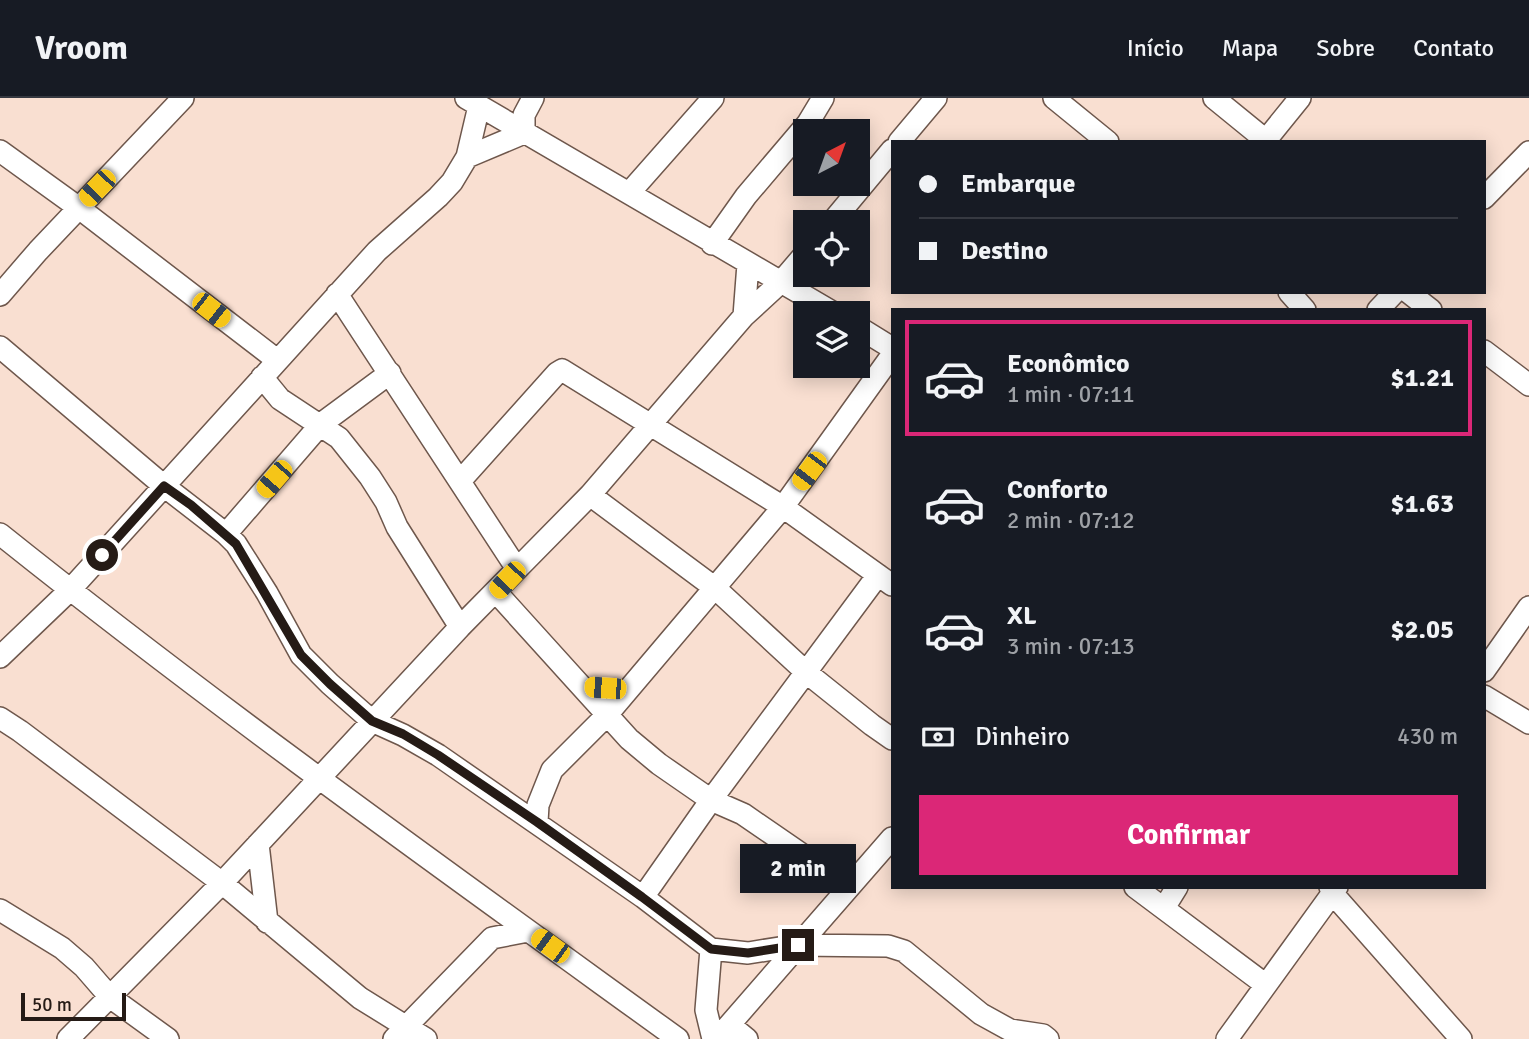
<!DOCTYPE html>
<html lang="pt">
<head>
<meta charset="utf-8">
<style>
	:root { --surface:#171b24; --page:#242831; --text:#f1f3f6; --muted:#9ea1a6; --line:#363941; --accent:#db2777 }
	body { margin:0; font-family:Signika,sans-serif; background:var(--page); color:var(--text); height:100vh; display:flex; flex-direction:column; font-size:26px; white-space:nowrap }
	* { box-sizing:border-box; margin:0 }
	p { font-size:23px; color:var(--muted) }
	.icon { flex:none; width:38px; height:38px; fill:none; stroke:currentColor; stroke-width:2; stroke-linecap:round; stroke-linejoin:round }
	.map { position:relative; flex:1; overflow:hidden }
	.panel { position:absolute; left:891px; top:210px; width:595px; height:581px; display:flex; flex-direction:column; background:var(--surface); border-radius:0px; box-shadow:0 4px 18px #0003 }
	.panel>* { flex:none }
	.hud { position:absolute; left:891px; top:42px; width:595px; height:154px; border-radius:0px; box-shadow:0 4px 18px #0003; display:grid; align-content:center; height:154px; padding:0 28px; background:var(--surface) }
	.needle { width:46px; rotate:41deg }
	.fabs { position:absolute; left:793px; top:21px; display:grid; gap:14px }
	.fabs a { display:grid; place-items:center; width:77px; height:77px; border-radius:0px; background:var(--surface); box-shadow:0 4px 18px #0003; font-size:35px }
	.scale { position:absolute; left:21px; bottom:18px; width:105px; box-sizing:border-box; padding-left:7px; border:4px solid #251b16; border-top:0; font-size:19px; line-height:24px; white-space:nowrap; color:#251b16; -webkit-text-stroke:5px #f9dfd1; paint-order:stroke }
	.end { position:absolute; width:32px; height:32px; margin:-16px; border:9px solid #251b16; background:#fff; box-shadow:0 0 0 4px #fff }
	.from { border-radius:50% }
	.bubble { position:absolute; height:49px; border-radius:0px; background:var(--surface); box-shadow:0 4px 18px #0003; font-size:23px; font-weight:700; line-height:49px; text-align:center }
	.car { position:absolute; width:21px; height:42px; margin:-21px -10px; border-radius:9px; box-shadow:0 0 5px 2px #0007; background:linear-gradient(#f5c518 24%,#345 0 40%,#f5c518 0 76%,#345 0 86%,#f5c518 0) }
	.hud b { display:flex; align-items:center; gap:24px; height:66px; font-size:26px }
	.hud b+b { border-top:2px solid var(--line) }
	.hud i { width:18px; height:18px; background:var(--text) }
	ul { padding:12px 0 0; list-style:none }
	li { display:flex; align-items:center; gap:21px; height:116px; margin:0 14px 10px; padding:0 14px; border:4px solid transparent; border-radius:0px }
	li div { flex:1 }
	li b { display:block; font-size:26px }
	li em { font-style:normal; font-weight:700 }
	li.current { border-color:var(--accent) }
	li>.icon { width:63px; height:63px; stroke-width:1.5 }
	.pay { display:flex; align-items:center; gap:18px; height:77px; padding:0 28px; font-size:26px }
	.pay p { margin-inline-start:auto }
	.action { display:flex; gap:14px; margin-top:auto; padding:14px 28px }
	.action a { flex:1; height:80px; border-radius:0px; background:var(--accent); color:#fff; font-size:28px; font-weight:700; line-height:80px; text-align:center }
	header { display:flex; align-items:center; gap:42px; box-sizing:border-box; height:98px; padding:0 35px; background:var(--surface); border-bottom:2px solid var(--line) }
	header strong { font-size:33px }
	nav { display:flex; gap:38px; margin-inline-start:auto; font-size:24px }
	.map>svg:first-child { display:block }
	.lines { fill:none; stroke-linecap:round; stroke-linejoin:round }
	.minor-casing { stroke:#6e574c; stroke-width:24 }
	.minor { stroke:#fff; stroke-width:21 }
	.route { stroke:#251b16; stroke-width:9 }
</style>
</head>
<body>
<header>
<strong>Vroom</strong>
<nav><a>Início</a><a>Mapa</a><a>Sobre</a><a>Contato</a></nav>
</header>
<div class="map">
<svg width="1529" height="941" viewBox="0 0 1529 941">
	<rect width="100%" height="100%" fill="#f9dfd1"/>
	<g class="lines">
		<!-- minor casing -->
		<g class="minor-casing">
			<path id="minor" d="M 466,0 L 834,215
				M 1054,0 L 1108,44
				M 1214,0 L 1268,44
				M 1266,42 L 1300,0
				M 899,44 L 936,0
				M 0,53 L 79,110 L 277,262
				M 467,59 L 524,35 L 524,17 L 533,0
				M 630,94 L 713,0
				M 1484,100 L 1529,54
				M 832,124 L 892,52
				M 712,146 L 746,98 L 808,25 L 823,0
				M 1289,194 L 1305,212
				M 1408,194 L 1431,212
				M 337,196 L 517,471
				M 0,197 L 38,153 L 183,0
				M 1378,212 L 1395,194
				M 744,218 L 748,166
				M 858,229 L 892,250
				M 0,249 L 164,388 L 226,436 L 236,446 L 267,495 L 301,557 L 330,586 L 372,623 L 403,637 L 438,657 L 643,799 L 711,851 L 748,855 L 798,847 L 888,848 L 904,853 L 981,916 L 1010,932 L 1043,937 L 1048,941
				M 1484,253 L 1529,287
				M 262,279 L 280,301 L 339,340 L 370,379 L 386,404 L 397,429 L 460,529
				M 461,382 L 557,275 L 562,272 L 783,409 L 892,487
				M 590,397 L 715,490 L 807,575 L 872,627 L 892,641
				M 0,436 C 220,612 450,776 678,941
				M 226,436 L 321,326 L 390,275
				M 496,494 L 629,641 L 659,666 L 711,702 L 743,716 L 849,789
				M 0,559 L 70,492 L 377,153 L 438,99 L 452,84 L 467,59 L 479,8
				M 1484,573 L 1529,509
				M 1484,598 L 1529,625
				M 0,620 L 20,633 L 222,785 L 360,900 L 426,941
				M 537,724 L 538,707 L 552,672 L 606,618 L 783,409 L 892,257
				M 258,746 L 267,824
				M 1135,789 L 1266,887
				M 1330,789 L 1333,796 L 1461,941
				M 643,799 L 711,702 L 878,477
				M 1164,810 L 1177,789
				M 0,812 L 62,850 L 84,869 L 110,899 L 168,941
				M 711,851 L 706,912 L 713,941
				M 730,927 L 747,941
				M 68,941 L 222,785 L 460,529 L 590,397 L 744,218 L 781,184 L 805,156
				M 394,941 L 492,840 L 528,833
				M 717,941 L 892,740
				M 1227,941 L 1337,789"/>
		</g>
		<!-- minor -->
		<use href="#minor" class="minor"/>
	</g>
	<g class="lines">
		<!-- route -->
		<path class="route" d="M 102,457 L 164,388 L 191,407 L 236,446 L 301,557 L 330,586 L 372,623 L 403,636 L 438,657 L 537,724 L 642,799 L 711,851 L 748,855 L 798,847"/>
	</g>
</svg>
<div class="fabs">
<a><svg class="needle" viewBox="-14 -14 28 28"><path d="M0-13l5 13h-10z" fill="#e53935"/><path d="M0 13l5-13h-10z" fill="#9ea1a6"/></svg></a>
<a><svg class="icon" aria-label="locate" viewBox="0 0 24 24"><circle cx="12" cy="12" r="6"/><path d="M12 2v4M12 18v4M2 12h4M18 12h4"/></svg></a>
<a><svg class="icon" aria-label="layers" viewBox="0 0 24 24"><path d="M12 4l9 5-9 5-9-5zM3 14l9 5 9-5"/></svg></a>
</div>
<div class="scale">50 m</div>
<i class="end from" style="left:102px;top:457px"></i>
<i class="end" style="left:798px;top:847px"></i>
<div class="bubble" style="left:740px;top:746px;width:116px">2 min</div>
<i class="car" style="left:97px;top:90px;rotate:224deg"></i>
<i class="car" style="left:211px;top:212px;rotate:128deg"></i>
<i class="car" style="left:809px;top:373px;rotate:217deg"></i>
<i class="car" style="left:274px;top:381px;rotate:221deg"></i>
<i class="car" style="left:507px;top:482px;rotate:223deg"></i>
<i class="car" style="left:605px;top:590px;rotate:274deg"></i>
<i class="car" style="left:550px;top:848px;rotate:306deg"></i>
<div class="hud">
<b><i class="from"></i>Embarque</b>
<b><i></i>Destino</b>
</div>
<section class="panel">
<ul>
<li class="current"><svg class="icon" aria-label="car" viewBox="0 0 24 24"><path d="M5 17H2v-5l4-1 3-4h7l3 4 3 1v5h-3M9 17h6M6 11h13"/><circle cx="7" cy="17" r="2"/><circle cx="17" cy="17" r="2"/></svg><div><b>Econômico</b><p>1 min · 07:11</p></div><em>$1.21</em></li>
<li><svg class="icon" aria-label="car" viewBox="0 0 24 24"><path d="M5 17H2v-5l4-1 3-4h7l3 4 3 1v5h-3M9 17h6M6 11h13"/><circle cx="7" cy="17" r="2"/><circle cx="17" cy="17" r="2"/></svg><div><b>Conforto</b><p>2 min · 07:12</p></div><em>$1.63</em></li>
<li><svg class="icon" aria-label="car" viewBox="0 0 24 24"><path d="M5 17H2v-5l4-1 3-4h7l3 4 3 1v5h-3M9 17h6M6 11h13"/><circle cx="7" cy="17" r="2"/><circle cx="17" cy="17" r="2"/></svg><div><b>XL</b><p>3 min · 07:13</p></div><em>$2.05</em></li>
</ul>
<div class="pay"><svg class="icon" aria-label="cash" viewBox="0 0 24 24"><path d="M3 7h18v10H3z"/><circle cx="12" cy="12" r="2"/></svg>Dinheiro<p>430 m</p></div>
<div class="action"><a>Confirmar</a></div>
</section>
</div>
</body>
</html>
